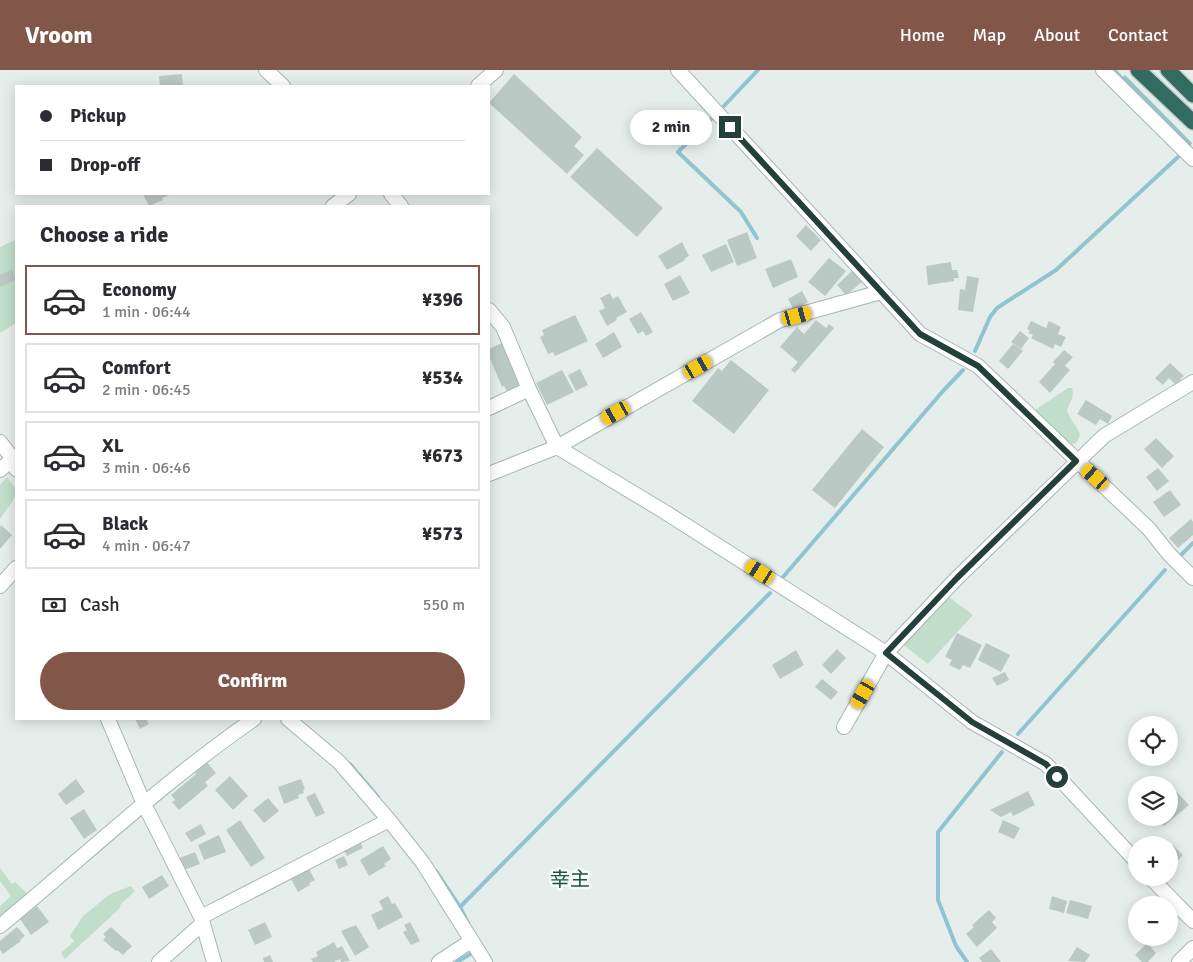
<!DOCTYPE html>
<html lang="en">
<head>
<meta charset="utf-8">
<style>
	:root { --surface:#fff; --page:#f7f7f7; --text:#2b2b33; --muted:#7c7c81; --line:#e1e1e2; --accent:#82574a }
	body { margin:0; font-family:Signika,"Noto Sans JP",sans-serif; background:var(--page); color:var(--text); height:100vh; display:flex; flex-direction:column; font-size:19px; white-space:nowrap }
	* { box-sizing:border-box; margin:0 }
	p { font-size:16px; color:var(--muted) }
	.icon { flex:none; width:28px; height:28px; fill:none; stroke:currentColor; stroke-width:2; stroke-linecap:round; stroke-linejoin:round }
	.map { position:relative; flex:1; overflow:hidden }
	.drawer { position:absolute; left:15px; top:135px; width:475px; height:515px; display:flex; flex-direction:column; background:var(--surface); border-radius:0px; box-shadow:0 2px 12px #0003 }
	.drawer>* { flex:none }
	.guide { position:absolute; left:15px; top:15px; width:475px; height:110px; border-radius:0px; box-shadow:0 2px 12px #0003; display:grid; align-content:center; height:110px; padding:0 25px; background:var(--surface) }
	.fabs { position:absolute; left:1128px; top:646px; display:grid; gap:10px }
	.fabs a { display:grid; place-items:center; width:50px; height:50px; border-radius:50%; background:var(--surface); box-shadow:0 2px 12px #0003; font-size:25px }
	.end { position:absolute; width:22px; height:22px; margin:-11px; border:6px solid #25403a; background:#fff; box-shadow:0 0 0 2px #fff }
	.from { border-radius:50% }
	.bubble { position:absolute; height:35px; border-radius:18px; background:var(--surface); box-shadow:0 2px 12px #0003; font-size:16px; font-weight:700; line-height:35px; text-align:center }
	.car { position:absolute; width:15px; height:30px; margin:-15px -8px; border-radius:6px; box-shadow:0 0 4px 1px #0007; background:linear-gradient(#f5c518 24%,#345 0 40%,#f5c518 0 76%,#345 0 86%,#f5c518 0) }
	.guide b { display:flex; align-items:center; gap:18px; height:48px; font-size:19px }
	.guide b+b { border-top:1px solid var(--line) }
	.guide i { width:12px; height:12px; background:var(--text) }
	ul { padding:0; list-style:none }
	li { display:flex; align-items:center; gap:15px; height:70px; margin:0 10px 8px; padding:0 15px; border:2px solid var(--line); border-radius:0px }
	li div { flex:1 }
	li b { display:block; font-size:19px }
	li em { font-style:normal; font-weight:700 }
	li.active { border-color:var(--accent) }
	li>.icon { width:45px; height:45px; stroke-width:1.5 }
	h2 { padding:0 25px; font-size:22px; line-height:60px }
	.pay { display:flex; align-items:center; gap:12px; height:55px; padding:0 25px; font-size:19px }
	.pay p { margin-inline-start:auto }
	.action { display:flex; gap:10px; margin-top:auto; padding:10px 25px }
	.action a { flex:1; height:58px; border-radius:30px; background:var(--accent); color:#fff; font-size:20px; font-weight:700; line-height:58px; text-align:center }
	header { display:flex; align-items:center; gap:30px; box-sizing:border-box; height:70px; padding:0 25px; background:var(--accent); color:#fff }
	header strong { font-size:24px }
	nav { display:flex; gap:28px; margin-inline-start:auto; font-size:18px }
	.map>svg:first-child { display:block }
	.green { fill:#c0dec9 }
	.water { fill:#90c4d0 }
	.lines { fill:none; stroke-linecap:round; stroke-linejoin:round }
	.stream { stroke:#90c4d0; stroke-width:4 }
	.building { fill:#bbc9c4 }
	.minor-casing { stroke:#a8b6b2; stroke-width:16 }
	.highway-casing { stroke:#c2cac8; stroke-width:18 }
	.minor { stroke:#fff; stroke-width:14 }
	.highway { stroke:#316b62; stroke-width:15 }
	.route { stroke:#25403a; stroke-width:6 }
	.labels { text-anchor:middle; stroke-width:5; stroke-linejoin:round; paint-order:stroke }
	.quarter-label { font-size:20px; fill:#215248; stroke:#f6faf8 }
</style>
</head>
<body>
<header>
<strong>Vroom</strong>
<nav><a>Home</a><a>Map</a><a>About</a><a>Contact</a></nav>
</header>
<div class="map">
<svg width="1193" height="892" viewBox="0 0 1193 892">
	<rect width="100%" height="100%" fill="#e6eeeb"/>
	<!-- green -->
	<path class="green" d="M 15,170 L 16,173 L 16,253 L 0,263 L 0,177 Z
		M 1068,318 L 1072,318 C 1075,327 1070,332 1067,340 C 1070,352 1077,355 1080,365 L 1077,372 L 1068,377 L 1032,342 Z
		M 7,407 L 16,419 L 16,426 L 0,449 L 0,415 Z
		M 946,525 L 973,545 L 928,594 L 901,573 Z
		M 0,798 L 12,814 L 15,812 L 29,825 L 0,849 L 0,836 L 11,826 L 0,811 Z
		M 131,816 L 135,821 L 121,834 L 119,839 L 65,889 L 61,883 L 74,871 L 70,866 L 83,846 L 110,824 Z"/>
	<!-- water -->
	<path class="water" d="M 1125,5 L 1192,73 L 1189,80 L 1119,11 Z"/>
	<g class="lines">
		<!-- stream -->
		<path class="stream" d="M 1114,0 L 1124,11
			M 723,37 L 758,0
			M 711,49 L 678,82 L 741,142 L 757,168
			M 975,281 L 990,247 L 997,238 L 1056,200 L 1178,87
			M 1181,485 L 1193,473
			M 783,507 L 943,321 L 963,300
			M 1018,664 L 1165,500
			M 350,694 L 378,727
			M 436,801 L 460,837
			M 468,853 L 460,837 L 770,523
			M 457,892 L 472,883
			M 967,892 L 956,876 L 938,830 L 938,762 L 1002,682"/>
	</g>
	<!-- building -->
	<path class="building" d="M 182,4 L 183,16 L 160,16 L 159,6 Z
		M 514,4 L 582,67 L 574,76 L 584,85 L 567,104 L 489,33 Z
		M 597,78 L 663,138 L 637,167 L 570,107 Z
		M 143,124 L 172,124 L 162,128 L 163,130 L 151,135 L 152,136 L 149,136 Z
		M 806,155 L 821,170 L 811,181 L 796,166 Z
		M 747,162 L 757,188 L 737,196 L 727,170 Z
		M 682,172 L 689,186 L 684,189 L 685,190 L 667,200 L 658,186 Z
		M 726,174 L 734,192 L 711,202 L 702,185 Z
		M 829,188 L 846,201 L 825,226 L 808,212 Z
		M 791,189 L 798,207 L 773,218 L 765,199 Z
		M 951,192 L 952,200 L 957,200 L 959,208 L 954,208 L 954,211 L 928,215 L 926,196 Z
		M 12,200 L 16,210 L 0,217 L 0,205 Z
		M 852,201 L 862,212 L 846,225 L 837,215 Z
		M 680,205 L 690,223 L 673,231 L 664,214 Z
		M 967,206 L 979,208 L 973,242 L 958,240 L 960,219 L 965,220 Z
		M 802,221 L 808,232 L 794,240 L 788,229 Z
		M 610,223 L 613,229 L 618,226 L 627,242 L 616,248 L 617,250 L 607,256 L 599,241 L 605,238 L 600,228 Z
		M 641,242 L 653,262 L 646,266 L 643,261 L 638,264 L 629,249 Z
		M 575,245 L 588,271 L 555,286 L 553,282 L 548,284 L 540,267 L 544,265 L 542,260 Z
		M 816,250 L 826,258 L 829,254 L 834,258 L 795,303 L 791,300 L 798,292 L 780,277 L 797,257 L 804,264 Z
		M 1031,251 L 1046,258 L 1049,251 L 1061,257 L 1058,264 L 1066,267 L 1061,277 L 1055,274 L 1053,279 L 1031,268 L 1033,265 L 1028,263 L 1030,261 L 1027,259 Z
		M 1020,261 L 1029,268 L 1021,279 L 1011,272 Z
		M 614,262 L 622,277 L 603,288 L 595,274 Z
		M 504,272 L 520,309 L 517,310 L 519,316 L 507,321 L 504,316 L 502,317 L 489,286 L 489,279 Z
		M 1013,274 L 1023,281 L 1008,299 L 999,291 Z
		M 1064,280 L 1073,287 L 1065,296 L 1070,300 L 1050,323 L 1039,312 L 1055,294 L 1053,292 Z
		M 731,290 L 769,320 L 734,364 L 692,331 L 718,298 L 722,301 Z
		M 1170,293 L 1184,306 L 1180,309 L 1182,311 L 1177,316 L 1169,308 L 1163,315 L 1155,308 Z
		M 580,299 L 588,315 L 576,321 L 568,305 Z
		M 562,300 L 574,322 L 547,335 L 536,313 Z
		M 1086,330 L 1112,346 L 1108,354 L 1100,349 L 1096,355 L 1077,344 Z
		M 862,359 L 884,377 L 835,438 L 812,420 Z
		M 1156,368 L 1174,386 L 1162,398 L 1144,379 Z
		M 1158,398 L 1169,411 L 1157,421 L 1146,407 Z
		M 1170,420 L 1181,435 L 1164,447 L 1153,432 Z
		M 1191,449 L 1193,452 L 1193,465 L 1178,478 L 1169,468 Z
		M 1,455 L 12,465 L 0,479 L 0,457 Z
		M 957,563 L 982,575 L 970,598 L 963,595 L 960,600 L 949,595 L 952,590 L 945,587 Z
		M 986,573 L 1010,585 L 1001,602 L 978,590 Z
		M 837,579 L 846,588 L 831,604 L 822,595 Z
		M 796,580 L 804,595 L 780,609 L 772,595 Z
		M 1005,602 L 1009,610 L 997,616 L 992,608 Z
		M 822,609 L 838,622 L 831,630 L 815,617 Z
		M 135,649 L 146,649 L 149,654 L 140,659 Z
		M 206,691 L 216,703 L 205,712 L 208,716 L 179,740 L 172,732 L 175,730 L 171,725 L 196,704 L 194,701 Z
		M 230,706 L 248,726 L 233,740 L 215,720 Z
		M 76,709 L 85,722 L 66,735 L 58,724 Z
		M 301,709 L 305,719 L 303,720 L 304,723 L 298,725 L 299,728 L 284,734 L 278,717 Z
		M 1028,721 L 1035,735 L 1013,746 L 1011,742 L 1001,747 L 990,740 Z
		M 1176,721 L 1189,735 L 1164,756 L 1157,748 L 1169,748 L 1169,727 Z
		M 315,723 L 325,743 L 316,747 L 306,727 Z
		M 268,728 L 279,741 L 264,753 L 253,740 Z
		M 84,739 L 97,760 L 84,769 L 70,748 Z
		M 240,750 L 265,788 L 251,797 L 226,760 Z
		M 1003,750 L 1020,758 L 1014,769 L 998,762 Z
		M 201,754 L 206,764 L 191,772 L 185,763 Z
		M 219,765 L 226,782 L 204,790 L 198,775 Z
		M 359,770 L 363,778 L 347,786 L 343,778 Z
		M 1173,775 L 1183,785 L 1169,800 L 1169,779 Z
		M 383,776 L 391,789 L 384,794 L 386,796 L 369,806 L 360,790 Z
		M 195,782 L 200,794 L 184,800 L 179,788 Z
		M 344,786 L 348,795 L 339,799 L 335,790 Z
		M 308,797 L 315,810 L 309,813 L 310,815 L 298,822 L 290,807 Z
		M 162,805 L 169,816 L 149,829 L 142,817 Z
		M 388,826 L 392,834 L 395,833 L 403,847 L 378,860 L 371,845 L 383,839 L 379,831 Z
		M 1052,826 L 1067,831 L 1064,843 L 1049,839 Z
		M 1070,830 L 1092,836 L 1088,849 L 1066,843 Z
		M 37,836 L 49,852 L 31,865 L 20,849 Z
		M 989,840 L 996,848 L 992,852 L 997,858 L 977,877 L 966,864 L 974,857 L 972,855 Z
		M 265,852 L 272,867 L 255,875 L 248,860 Z
		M 410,852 L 420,871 L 411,875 L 403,862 L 407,860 L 404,855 Z
		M 356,855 L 369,877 L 355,886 L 341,861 Z
		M 17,857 L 25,866 L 20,870 L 21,871 L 3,884 L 0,880 L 0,871 Z
		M 111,857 L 132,876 L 123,885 L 117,880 L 116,881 L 103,870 L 106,867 L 103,864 Z
		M 334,872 L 337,878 L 342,876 L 350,891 L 341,892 L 340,889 L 334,892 L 313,892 L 311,889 L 318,886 L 316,882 Z
		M 1147,873 L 1156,883 L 1148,892 L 1142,892 L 1135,885 Z
		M 1077,877 L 1090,885 L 1085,892 L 1068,891 Z
		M 991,879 L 1001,892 L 982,892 L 979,888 Z
		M 270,885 L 273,892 L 264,892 L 263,888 Z"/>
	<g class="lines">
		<!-- minor casing -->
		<g class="minor-casing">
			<path id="minor" d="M 266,0 L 283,16
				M 678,0 L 920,264 L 978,296 L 1149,459 L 1169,484 L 1193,508
				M 1103,0 L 1193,89
				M 478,16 L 496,0
				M 391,124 L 401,136
				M 333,136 L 349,124
				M 489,240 L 503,257 L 529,319 L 557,377 L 665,442 L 886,583 L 972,652 L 1046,694 L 1136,791
				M 489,338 L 529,319
				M 0,372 L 13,389 L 16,399
				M 0,400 L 16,386
				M 489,404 L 557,377 L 780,250 L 881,222
				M 0,516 L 16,498
				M 108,649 L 144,734 L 201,847 L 214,892
				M 288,649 L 339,692 L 389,750 L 423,793 L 485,892
				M 844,657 L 886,583 L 957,508 L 1104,366 L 1193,312
				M 1151,808 L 1193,851
				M 201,847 L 389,750
				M 0,856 C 84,787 164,711 254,649
				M 159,892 L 202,854
				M 439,892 L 471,871
				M 1179,892 L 1193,878"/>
		</g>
		<!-- highway casing -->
		<g class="highway-casing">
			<path id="highway" d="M 1138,0 L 1193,52
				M 1168,0 L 1193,25"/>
		</g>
		<!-- minor -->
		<use href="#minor" class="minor"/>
		<!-- highway -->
		<use href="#highway" class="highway"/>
	</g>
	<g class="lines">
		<!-- route -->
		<path class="route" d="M 730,57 L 920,264 L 978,296 L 1076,391 L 957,508 L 886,583 L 972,652 L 1046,694 L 1057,707"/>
	</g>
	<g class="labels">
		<!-- quarter labels -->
		<g class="quarter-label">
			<text x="570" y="816">幸主</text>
		</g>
	</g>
</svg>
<div class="fabs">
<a><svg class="icon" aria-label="locate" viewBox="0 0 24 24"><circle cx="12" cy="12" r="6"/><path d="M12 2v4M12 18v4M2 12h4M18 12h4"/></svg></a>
<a><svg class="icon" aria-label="layers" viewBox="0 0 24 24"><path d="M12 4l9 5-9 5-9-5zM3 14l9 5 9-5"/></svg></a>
<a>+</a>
<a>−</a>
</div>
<i class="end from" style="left:1057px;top:707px"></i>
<i class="end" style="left:730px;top:57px"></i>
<div class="bubble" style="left:630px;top:40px;width:82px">2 min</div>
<i class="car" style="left:797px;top:246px;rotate:75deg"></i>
<i class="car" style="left:698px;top:297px;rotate:60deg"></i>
<i class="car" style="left:616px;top:343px;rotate:241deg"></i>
<i class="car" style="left:1095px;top:407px;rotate:311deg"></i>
<i class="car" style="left:760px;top:502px;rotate:303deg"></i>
<i class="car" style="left:863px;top:624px;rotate:210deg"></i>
<div class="guide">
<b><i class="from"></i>Pickup</b>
<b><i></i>Drop-off</b>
</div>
<section class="drawer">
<h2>Choose a ride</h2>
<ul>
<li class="active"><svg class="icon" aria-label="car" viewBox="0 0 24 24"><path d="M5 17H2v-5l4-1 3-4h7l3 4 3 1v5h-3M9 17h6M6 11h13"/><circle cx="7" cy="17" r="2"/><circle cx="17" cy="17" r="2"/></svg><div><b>Economy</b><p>1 min · 06:44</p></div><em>¥396</em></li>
<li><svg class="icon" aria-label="car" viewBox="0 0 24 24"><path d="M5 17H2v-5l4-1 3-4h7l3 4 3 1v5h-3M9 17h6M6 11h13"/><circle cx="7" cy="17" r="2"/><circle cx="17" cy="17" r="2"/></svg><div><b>Comfort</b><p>2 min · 06:45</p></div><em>¥534</em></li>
<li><svg class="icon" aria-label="car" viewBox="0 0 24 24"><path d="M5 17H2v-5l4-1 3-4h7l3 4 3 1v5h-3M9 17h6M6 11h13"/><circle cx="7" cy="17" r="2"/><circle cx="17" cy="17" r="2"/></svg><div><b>XL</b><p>3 min · 06:46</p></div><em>¥673</em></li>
<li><svg class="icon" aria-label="car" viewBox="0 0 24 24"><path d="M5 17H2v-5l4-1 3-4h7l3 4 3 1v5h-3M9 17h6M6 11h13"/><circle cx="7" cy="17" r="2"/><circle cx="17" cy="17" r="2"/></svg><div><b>Black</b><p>4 min · 06:47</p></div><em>¥573</em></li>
</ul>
<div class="pay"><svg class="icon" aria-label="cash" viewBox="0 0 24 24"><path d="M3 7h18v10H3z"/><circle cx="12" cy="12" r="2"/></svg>Cash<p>550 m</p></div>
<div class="action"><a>Confirm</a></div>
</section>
</div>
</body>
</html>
